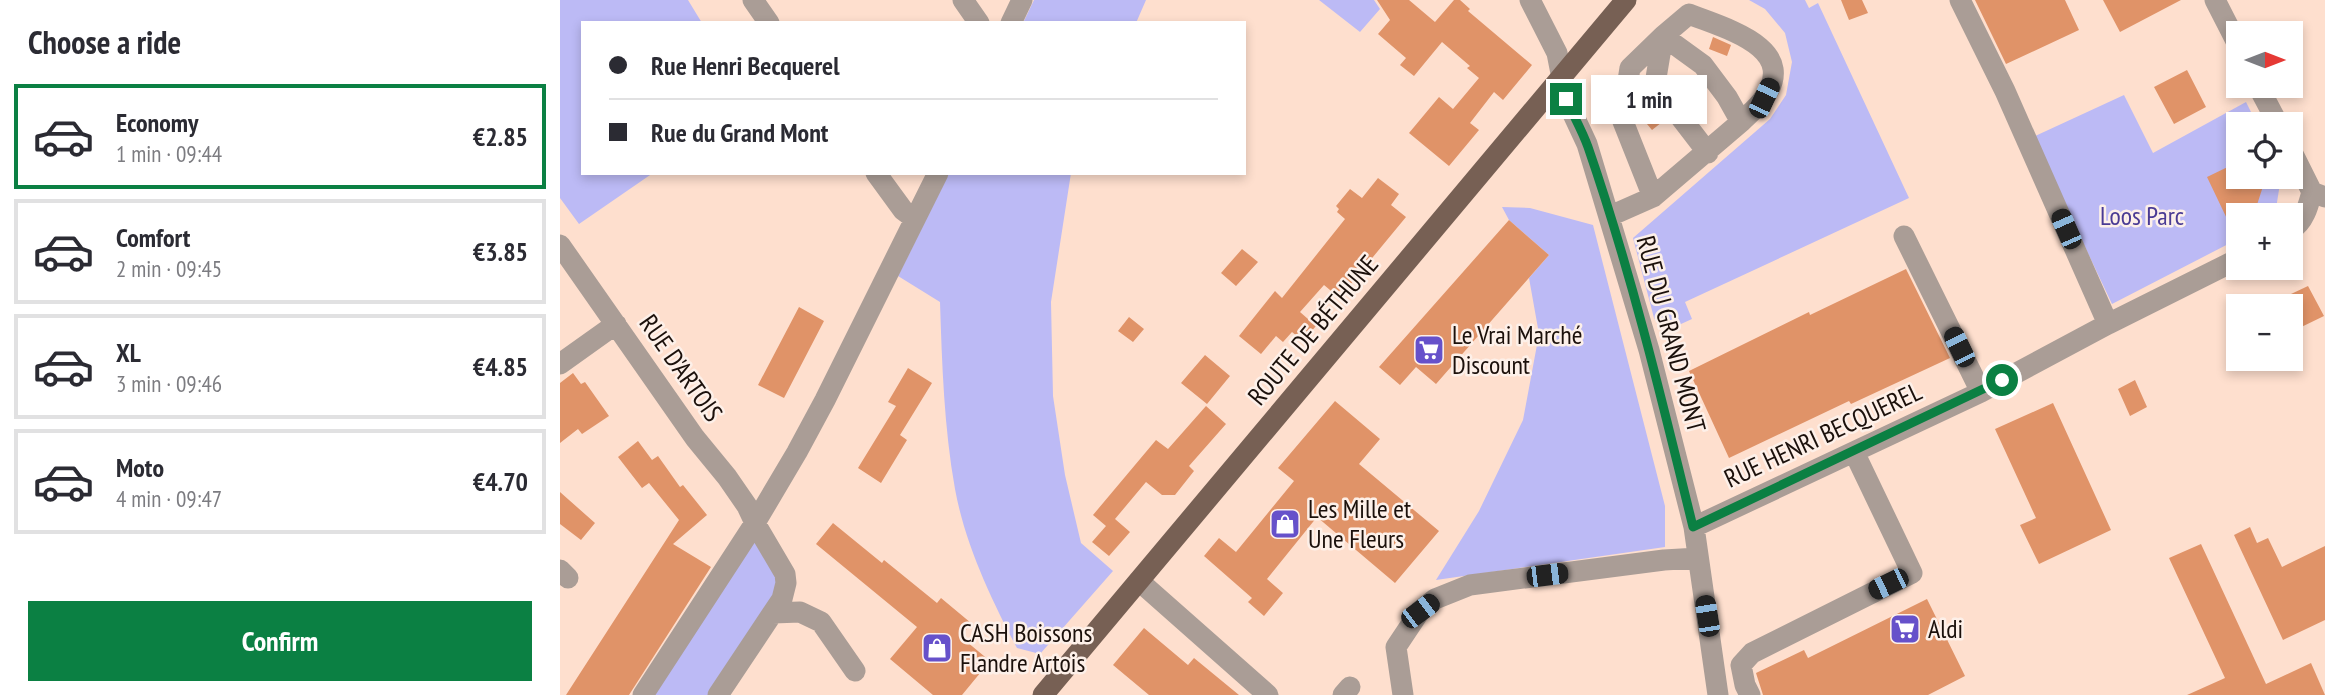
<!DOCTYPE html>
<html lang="en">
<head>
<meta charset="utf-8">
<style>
	:root { --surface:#fff; --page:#f7f7f7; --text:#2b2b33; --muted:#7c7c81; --line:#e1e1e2; --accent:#0b8043 }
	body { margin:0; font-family:"PT Sans Narrow",sans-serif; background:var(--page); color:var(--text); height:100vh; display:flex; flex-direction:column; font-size:26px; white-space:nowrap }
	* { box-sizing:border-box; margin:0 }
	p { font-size:23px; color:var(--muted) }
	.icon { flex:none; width:38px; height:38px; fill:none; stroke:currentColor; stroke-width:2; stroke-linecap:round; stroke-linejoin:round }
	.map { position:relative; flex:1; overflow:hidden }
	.sheet { display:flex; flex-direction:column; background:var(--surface); width:560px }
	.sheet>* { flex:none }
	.guide { position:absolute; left:21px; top:21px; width:665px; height:154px; border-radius:0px; box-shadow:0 4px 10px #0003; display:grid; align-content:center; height:154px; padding:0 28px; background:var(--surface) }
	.needle { width:46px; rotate:90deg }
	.controls { position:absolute; left:1666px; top:21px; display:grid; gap:14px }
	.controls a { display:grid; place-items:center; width:77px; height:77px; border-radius:0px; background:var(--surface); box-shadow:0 4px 10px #0003; font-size:35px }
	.end { position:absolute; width:32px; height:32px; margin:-16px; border:9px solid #0b8043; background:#fff; box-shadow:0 0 0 4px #fff }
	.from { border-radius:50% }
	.bubble { position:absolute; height:49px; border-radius:0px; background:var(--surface); box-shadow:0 4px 10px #0003; font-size:23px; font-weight:600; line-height:49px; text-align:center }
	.car { position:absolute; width:21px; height:42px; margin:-21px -10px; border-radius:9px; box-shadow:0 0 5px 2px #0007; background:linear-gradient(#222 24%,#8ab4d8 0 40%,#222 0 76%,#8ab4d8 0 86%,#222 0) }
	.guide b { display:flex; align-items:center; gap:24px; height:66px; font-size:26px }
	.guide b+b { border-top:2px solid var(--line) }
	.guide i { width:18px; height:18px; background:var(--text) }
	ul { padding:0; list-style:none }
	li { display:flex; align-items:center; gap:21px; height:105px; margin:0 14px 10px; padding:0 14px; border:4px solid var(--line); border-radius:0px }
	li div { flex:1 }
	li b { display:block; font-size:26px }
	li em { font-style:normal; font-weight:600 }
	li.active { border-color:var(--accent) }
	li>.icon { width:63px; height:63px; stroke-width:1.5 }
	h2 { padding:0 28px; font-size:32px; line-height:84px }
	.primary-button { display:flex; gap:14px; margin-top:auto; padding:14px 28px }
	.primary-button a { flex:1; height:80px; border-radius:0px; background:var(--accent); color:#fff; font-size:28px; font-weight:600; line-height:80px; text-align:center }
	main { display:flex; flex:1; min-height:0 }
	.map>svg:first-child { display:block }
	.green { fill:#bcbaf5 }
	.building { fill:#e09368 }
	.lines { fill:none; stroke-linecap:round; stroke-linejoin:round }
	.minor { stroke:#aa9d96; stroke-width:21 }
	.major { stroke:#776054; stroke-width:21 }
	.route { stroke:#0b8043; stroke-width:9 }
	.labels { text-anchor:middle; stroke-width:5; stroke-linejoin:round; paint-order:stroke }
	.park-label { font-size:26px; fill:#4a3b94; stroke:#fdf0e9 }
	.street-label { font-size:26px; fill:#1b100b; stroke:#fdf0e9 }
	.poi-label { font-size:26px; fill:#1b100b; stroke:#fdf0e9; text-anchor:start }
</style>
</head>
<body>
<main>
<section class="sheet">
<h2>Choose a ride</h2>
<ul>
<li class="active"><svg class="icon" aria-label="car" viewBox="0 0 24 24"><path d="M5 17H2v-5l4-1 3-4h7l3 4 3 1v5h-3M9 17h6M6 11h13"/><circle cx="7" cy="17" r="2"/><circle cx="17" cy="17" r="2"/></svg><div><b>Economy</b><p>1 min · 09:44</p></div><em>€2.85</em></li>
<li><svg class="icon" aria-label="car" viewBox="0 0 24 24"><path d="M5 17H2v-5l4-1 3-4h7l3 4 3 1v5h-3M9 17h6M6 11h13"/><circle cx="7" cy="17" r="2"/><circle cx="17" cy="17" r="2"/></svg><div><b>Comfort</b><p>2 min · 09:45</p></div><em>€3.85</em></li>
<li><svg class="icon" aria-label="car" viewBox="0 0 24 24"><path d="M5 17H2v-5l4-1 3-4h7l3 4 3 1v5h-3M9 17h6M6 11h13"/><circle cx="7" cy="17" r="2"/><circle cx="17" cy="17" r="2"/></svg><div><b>XL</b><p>3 min · 09:46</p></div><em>€4.85</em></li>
<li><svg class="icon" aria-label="car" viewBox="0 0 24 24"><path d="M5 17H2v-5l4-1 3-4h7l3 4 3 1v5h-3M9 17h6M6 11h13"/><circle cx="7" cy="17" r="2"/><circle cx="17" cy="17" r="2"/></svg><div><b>Moto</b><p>4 min · 09:47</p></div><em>€4.70</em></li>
</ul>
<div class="primary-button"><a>Confirm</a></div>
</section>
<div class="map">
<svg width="1765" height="695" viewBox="0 0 1765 695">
	<rect width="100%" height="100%" fill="#fedfce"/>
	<!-- green -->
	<path class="green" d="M 0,0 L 128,0 L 142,23 L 23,23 L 23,173 L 93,173 L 19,224 L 0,198 Z
		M 474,0 L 586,0 L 576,23 L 463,23 Z
		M 759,0 L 814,0 L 820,9 L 800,32 Z
		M 1189,0 L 1245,0 L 1249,8 L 1258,3 L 1349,198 L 1125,302 L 1132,319 L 1110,329 L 1100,328 L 1094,318 L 1073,238 L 1210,119 L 1226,95 L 1232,62 L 1225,33 L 1205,9 Z
		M 1564,95 L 1593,153 L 1686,102 L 1697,124 L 1678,124 L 1678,177 L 1721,177 L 1715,215 L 1678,215 L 1678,239 L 1552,304 L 1473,137 Z
		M 389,173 L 511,173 L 491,302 L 493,396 L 505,475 L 521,543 L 553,571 L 480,654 L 457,648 C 431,599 405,544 395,489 C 384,427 382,364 380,302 L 338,276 Z
		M 942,207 L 970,208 L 1033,225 L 1105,506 L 1105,547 L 876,580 L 919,511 L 963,420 L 979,334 L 969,278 L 989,255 L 949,220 Z
		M 184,537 L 205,542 L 222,594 L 160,695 L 83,695 Z"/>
	<!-- building -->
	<path class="building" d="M 817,0 L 849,0 L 875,22 L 894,0 L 900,0 L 910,9 L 908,11 L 972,65 L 943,100 L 934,92 L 910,123 L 919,130 L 889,166 L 849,133 L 879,97 L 893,109 L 919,78 L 907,68 L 910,66 L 882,42 L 854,76 L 840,65 L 846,58 L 818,34 L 830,20 Z
		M 1281,0 L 1302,0 L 1308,13 L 1289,20 Z
		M 1415,0 L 1505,0 L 1519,30 L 1446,64 Z
		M 1543,0 L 1621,0 L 1560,32 Z
		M 1153,37 L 1171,45 L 1167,56 L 1149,49 Z
		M 1627,70 L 1646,107 L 1614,124 L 1594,87 Z
		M 1134,75 L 1144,88 L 1126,103 L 1116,89 Z
		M 1095,106 L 1106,119 L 1092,130 L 1082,118 Z
		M 1678,162 L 1678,177 L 1706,177 L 1695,211 L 1686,215 L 1678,215 L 1678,219 L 1669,223 L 1647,177 Z
		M 818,178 L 839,194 L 831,205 L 846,217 L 789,286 L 786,283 L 776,295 L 764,285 L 740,312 L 756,326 L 743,341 L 732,332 L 723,342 L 716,336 L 701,354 L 679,336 L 715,291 L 722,298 L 785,219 L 777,212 L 779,209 L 776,206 L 790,189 L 802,198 Z
		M 949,220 L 989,255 L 876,384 L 856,367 L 840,385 L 819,367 Z
		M 682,249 L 698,262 L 676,286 L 661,273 Z
		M 1346,269 L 1390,358 L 1291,404 L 1289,401 L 1169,458 L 1129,371 L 1249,312 L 1250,315 Z
		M 1748,286 L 1764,316 L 1731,332 L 1731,294 Z
		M 239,307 L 264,321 L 224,398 L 198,385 Z
		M 569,317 L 584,329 L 573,342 L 558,331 Z
		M 645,355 L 670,376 L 647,404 L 621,383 Z
		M 348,368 L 372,383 L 340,435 L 347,440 L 321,483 L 298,468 L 336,406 L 328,402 Z
		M 13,373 L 21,384 L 25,382 L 49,416 L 22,434 L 18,429 L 0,443 L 0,383 Z
		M 1575,380 L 1587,407 L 1570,416 L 1558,389 Z
		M 775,401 L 820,439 L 799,464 L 879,531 L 835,583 L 757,517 L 707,579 L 723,593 L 704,616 L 688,602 L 692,598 L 644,556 L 659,538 L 676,552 L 734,481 L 718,468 Z
		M 1493,403 L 1551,530 L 1479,564 L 1460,525 L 1476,518 L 1435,429 Z
		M 646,406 L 666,424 L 629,466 L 634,471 L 615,495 L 602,495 L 586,482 L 555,519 L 570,532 L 549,556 L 532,542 L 546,526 L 533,515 L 596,440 L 608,449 Z
		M 78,441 L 92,460 L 98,456 L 120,487 L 123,485 L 147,515 L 113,544 L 151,567 L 69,695 L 6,695 L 119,520 L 89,483 L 82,488 L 58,457 Z
		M 0,492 L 35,523 L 21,540 L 0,524 Z
		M 273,523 L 322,563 L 324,560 L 377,603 L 381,598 L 411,623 L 401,637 L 430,661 L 402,695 L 373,695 L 330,659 L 357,627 L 256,544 Z
		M 1690,527 L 1697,543 L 1708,538 L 1722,567 L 1765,546 L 1765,620 L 1723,640 L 1674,535 Z
		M 1641,544 L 1706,684 L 1751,663 L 1765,695 L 1627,695 L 1665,678 L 1609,558 Z
		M 1367,599 L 1405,676 L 1368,695 L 1203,695 L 1196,673 L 1244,650 L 1248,658 Z
		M 584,628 L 628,665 L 634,658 L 679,695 L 589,695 L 553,665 Z"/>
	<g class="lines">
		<!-- minor -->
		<path class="minor" d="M 193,0 L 209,23
			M 403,0 L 419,23
			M 970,0 L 997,53 L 1006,99 L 1027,144 L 1089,350 L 1134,527 L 1158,695
			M 1400,0 L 1445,91 L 1548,324
			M 1655,0 L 1678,45
			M 451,23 L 462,0
			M 1698,86 L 1718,124
			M 1731,150 L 1752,192
			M 1148,153 L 1095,84 L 1103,36 L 1129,14 C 1163,28 1240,47 1204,98 C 1198,107 1189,114 1181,122
			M 316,173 L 343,210 L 355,219
			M 1050,216 L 1093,197 L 1181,122 L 1167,97 L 1143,65 L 1103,36 L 1070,68 L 1062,119 L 1093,197
			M 1731,230 C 1744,222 1748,207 1752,192 L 1765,197
			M 1344,236 L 1421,392
			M 0,245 L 135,438 L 167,477 L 187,506 L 195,523 L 225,574 L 226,583 L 222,599 L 158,695
			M 0,364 L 56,324
			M 1134,527 L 1421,392 L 1548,324 L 1678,259
			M 0,570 L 8,578
			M 579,581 L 708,695
			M 213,613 L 240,612 L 261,622 L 295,671
			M 83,695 L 195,523 L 237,452 L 265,400 L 378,173
			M 783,695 L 790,687
			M 843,695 L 836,647 L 860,611 L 875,599 L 910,585 L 1104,560 L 1138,558
			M 1190,695 L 1185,685 L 1181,665 L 1192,653 L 1352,573 L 1294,452"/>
		<!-- major -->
		<path class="major" d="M 483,695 L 1066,0"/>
	</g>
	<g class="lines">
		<!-- route -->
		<path class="route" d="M 1006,99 C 1013,115 1022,130 1028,147 C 1071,271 1102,400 1133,527 L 1442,380"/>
	</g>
	<!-- icons -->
	<defs>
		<g id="supermarket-square" transform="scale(1.575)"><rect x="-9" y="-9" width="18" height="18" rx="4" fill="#6651ca" stroke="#fdf0e9"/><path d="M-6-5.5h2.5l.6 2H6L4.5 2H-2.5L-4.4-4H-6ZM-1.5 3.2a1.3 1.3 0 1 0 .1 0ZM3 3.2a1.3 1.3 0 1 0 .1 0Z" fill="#fff"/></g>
		<g id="shop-square" transform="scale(1.575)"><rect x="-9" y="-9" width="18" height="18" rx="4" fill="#6651ca" stroke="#fdf0e9"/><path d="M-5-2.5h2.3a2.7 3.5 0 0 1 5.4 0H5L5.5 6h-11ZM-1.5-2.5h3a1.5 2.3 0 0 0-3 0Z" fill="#fff"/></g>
	</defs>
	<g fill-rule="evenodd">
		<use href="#supermarket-square" x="869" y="350"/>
		<use href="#shop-square" x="725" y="524"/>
		<use href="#supermarket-square" x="1345" y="629"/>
		<use href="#shop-square" x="377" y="648"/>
	</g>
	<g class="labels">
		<!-- park labels -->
		<g class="park-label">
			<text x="1582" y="225">Loos Parc</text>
		</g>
		<!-- street labels -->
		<g class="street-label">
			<text transform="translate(753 330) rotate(-50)" y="9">ROUTE DE BÉTHUNE</text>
			<text transform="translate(1111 334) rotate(75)" y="9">RUE DU GRAND MONT</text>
			<text transform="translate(121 368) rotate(55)" y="9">RUE D'ARTOIS</text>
			<text transform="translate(1263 435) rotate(-25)" y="9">RUE HENRI BECQUEREL</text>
		</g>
		<!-- poi labels -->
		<g class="poi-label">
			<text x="892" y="344">Le Vrai Marché<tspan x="892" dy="30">Discount</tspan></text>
			<text x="748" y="518">Les Mille et<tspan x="748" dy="30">Une Fleurs</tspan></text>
			<text x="1368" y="638">Aldi</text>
			<text x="400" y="642">CASH Boissons<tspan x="400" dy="30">Flandre Artois</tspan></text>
		</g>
	</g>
</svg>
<div class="controls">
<a><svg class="needle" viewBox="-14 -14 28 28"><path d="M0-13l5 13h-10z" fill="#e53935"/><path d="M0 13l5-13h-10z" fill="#7c7c81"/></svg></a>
<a><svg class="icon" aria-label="locate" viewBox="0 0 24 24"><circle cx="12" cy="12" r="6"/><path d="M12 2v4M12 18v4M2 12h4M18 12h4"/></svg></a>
<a>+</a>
<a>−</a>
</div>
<i class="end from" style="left:1442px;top:380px"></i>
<i class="end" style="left:1006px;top:99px"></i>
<div class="bubble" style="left:1031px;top:75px;width:116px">1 min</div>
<i class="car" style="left:1204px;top:98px;rotate:25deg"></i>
<i class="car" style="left:1506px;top:229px;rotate:336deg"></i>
<i class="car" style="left:1399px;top:347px;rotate:334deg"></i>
<i class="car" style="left:987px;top:575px;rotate:83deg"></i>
<i class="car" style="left:1328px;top:584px;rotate:244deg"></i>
<i class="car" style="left:860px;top:611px;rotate:53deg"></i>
<i class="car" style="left:1147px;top:616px;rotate:351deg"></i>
<div class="guide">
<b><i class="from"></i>Rue Henri Becquerel</b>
<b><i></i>Rue du Grand Mont</b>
</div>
</div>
</main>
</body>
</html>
